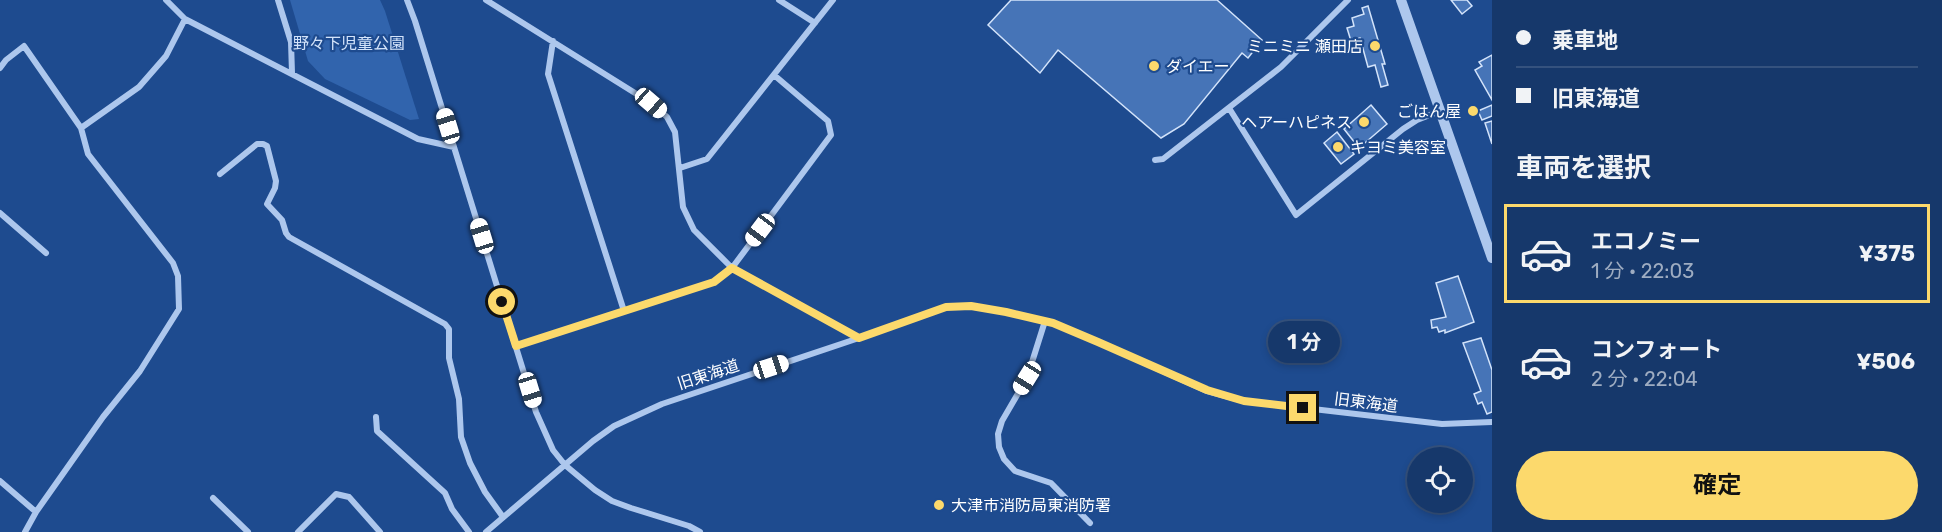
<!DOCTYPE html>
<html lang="ja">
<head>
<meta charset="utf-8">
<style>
	:root { --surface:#16386b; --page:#234373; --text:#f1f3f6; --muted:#9eacc1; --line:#35527e; --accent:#fcd96c }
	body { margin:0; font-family:Rubik,"Noto Sans JP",sans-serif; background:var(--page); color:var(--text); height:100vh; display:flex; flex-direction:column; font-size:22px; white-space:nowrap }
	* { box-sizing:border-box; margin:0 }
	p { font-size:20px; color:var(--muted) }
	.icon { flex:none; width:33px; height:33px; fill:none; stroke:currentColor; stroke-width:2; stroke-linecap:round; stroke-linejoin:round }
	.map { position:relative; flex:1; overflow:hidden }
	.sheet { display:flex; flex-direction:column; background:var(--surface); width:450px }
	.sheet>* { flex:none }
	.top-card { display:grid; align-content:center; height:132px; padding:0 24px; background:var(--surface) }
	.buttons { position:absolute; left:1407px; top:447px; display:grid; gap:12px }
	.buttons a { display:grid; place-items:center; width:66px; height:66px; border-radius:50%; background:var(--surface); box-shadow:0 3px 9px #0003,0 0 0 2px var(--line); font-size:30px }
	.end { position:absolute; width:27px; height:27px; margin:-14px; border:8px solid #fcd96c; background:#111; box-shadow:0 0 0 3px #111 }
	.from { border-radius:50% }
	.bubble { position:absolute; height:42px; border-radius:21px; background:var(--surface); box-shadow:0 3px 9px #0003,0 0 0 2px var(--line); font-size:20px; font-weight:700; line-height:42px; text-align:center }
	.car { position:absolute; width:18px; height:36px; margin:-18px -9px; border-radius:8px; box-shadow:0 0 4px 2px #0007; background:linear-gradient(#fff 24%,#345 0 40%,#fff 0 76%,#345 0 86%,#fff 0) }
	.top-card b { display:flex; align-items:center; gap:21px; height:57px; font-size:22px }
	.top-card b+b { border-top:2px solid var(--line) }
	.top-card i { width:15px; height:15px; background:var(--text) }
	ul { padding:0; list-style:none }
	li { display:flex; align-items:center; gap:18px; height:99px; margin:0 12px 9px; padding:0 12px; border:3px solid transparent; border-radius:0px }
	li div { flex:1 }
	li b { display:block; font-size:22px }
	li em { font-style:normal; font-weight:700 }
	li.active { border-color:var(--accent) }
	li>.icon { width:54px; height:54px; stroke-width:1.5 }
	h2 { padding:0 24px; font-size:27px; line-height:72px }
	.button { display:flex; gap:12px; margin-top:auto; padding:12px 24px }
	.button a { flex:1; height:69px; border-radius:36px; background:var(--accent); color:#111; font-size:24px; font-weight:700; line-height:69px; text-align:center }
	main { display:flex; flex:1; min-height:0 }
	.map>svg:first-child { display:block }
	.green { fill:#3164ad }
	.building { fill:#4674b7; stroke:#d3e3fa; stroke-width:1.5 }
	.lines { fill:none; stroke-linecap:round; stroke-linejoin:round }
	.minor { stroke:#adc7ed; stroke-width:6 }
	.tertiary { stroke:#adc7ed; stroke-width:10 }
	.route { stroke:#fcd96c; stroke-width:8 }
	.poi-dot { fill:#fcd96c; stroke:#1e4b8f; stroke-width:2 }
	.labels { text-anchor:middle; stroke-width:4.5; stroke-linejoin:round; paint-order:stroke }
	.park-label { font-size:16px; fill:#d3e3fa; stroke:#1e4b8f }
	.poi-label { font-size:16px; fill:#fff; stroke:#1e4b8f; text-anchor:end }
	.street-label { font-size:16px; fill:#fff; stroke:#1e4b8f }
</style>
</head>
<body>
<main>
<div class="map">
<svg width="1492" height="532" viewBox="0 0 1492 532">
	<rect width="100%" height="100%" fill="#1e4b8f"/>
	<!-- green -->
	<path class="green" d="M 290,0 L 380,0 L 385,11 L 419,119 L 410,120 L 325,79 L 308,61 Z"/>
	<!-- building -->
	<path class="building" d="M 1011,0 L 1217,0 L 1262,40 L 1248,58 L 1242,53 L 1184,124 L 1161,138 L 1058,50 L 1040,73 L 988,25 Z
		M 1451,0 L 1467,0 L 1472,6 L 1462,14 Z
		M 1368,6 L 1385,64 L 1382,64 L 1388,85 L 1381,87 L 1375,65 L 1368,67 L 1360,38 L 1351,41 L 1347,28 L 1354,26 L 1352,18 L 1364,14 L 1362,8 Z
		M 1492,55 L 1492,100 L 1475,70 L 1482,66 L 1479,62 Z
		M 1371,105 L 1387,124 L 1359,148 L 1344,129 Z
		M 1492,105 L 1492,116 L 1482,120 L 1478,111 Z
		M 1492,121 L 1492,144 L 1485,123 Z
		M 1337,132 L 1354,154 L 1341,164 L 1324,143 Z
		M 1458,276 L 1474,322 L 1445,333 L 1445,330 L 1439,332 L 1437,327 L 1432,328 L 1431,320 L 1446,317 L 1436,283 Z
		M 1481,338 L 1492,370 L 1492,412 L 1487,414 L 1482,402 L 1478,404 L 1474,394 L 1481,391 L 1463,343 Z"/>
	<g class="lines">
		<!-- minor -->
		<path class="minor" d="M 166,0 L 185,19 L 418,139 L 454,147
			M 278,0 L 291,42 L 292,73
			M 407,0 L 415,21 L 536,412 L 553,450 L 565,465 L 595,490 L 612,501 L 631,508 L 689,526 L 700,532
			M 486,0 L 651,103 L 667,117 L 675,132 L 683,207 L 694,230 L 732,268 L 859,338
			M 779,0 L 815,23
			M 553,41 L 548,74 L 624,311
			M 0,68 L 6,60 L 24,46 L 81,128
			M 1229,108 L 1296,215 L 1403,129 L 1417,120 L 1440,111
			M 1155,160 L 1163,159 L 1281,67 L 1348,0
			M 680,168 L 707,159 L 833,0
			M 220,174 L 257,144 L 263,144 L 267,146 L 276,181 L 275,188 L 267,204 L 282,220 L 286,233 L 289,237 L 445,324 L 449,329 L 449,358 L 459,399 L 461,437 L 470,463 L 485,492 L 503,517
			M 0,213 L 46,253
			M 1045,321 L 1027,378 L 1002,421 L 998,434 L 999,447 L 1004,459 L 1015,471 L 1051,483 L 1090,523
			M 516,346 L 714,282 L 732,268 L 831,135 L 828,121 L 774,75
			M 376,417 L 377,431 L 445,493 L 452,509 L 469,532
			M 0,481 L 36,512
			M 213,498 L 248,532
			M 25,532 L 36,512 L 103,417 L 140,371 L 179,309 L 178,276 L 173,263 L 88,154 L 81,128 L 139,87 L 166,56 L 185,19
			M 298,532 L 336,494 L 349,497 L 380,532
			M 486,532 L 593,441 L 614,426 L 662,404 L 859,338 L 946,307 L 971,306 L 1006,312 L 1053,323 L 1098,342 L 1207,391 L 1244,401 L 1442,424 L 1492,422"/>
		<!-- tertiary -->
		<path class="tertiary" d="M 1401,0 L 1492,258"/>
	</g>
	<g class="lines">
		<!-- route -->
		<path class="route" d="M 502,302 L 516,346 L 714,282 L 732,268 L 859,338 L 946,307 L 971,306 L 1006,312 L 1053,323 L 1098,342 L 1207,390 L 1244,401 L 1303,408"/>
	</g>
	<!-- markers -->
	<g class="poi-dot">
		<circle cx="1375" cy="46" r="6"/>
		<circle cx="1154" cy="66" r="6"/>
		<circle cx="1473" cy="111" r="6"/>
		<circle cx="1364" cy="122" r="6"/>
		<circle cx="1338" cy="147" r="6"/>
		<circle cx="939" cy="505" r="6"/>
	</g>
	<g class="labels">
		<!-- park labels -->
		<g class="park-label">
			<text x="349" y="49">野々下児童公園</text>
		</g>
		<!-- poi labels -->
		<g class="poi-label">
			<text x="1363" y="52">ミニミニ 瀬田店</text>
			<text x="1166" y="72" text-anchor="start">ダイエー</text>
			<text x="1461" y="117">ごはん屋</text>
			<text x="1352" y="128">ヘアーハピネス</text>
			<text x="1350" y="153" text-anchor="start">キヨミ美容室</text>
			<text x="951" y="511" text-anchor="start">大津市消防局東消防署</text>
		</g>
		<!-- street labels -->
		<g class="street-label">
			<text transform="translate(708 374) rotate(-18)" y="6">旧東海道</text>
			<text transform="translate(1366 402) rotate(7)" y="6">旧東海道</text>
		</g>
	</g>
</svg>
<div class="buttons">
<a><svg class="icon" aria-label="locate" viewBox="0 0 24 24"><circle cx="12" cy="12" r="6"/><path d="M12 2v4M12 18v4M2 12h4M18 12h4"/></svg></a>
</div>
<i class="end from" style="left:502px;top:302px"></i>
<i class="end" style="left:1303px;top:408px"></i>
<div class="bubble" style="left:1268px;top:321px;width:72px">1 分</div>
<i class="car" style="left:651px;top:103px;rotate:131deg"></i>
<i class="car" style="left:448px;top:126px;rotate:343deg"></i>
<i class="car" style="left:760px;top:230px;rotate:217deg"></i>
<i class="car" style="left:482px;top:236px;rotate:343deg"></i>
<i class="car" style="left:771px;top:367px;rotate:72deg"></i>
<i class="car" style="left:1027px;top:378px;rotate:212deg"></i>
<i class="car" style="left:530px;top:390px;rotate:163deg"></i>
</div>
<section class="sheet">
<div class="top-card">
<b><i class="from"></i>乗車地</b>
<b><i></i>旧東海道</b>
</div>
<h2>車両を選択</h2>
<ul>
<li class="active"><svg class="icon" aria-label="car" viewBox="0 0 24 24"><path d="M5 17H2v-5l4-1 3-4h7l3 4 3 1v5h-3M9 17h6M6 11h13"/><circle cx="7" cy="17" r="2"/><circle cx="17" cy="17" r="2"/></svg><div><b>エコノミー</b><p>1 分 · 22:03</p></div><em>¥375</em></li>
<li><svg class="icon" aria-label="car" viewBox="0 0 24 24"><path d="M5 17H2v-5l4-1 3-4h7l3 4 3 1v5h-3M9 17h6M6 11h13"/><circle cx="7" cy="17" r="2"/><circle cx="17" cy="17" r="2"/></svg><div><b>コンフォート</b><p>2 分 · 22:04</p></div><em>¥506</em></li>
</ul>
<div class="button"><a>確定</a></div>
</section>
</main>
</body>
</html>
